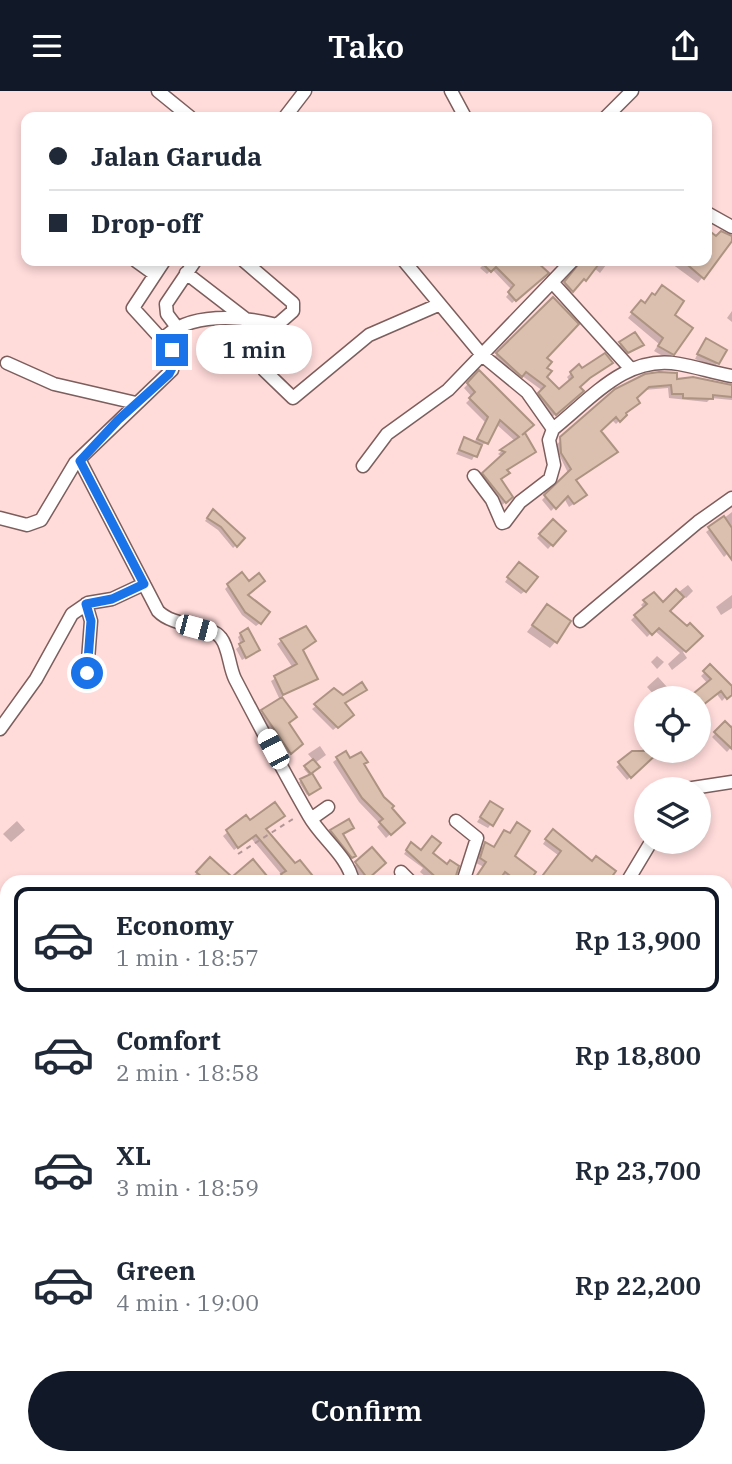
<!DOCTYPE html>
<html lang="en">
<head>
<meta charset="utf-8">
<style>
	:root { --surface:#fff; --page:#f6f6f7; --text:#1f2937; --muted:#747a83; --line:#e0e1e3; --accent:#111827 }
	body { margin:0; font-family:"IBM Plex Serif",serif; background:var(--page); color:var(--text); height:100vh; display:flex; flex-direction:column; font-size:26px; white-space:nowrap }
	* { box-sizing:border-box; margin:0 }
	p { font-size:23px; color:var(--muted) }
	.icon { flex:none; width:38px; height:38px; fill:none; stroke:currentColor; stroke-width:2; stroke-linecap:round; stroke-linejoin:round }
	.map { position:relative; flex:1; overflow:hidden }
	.details { position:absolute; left:0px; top:784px; width:733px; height:590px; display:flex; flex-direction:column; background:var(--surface); border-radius:21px 21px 0 0; box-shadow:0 4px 10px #0003 }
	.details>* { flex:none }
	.guide { position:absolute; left:21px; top:21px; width:691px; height:154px; border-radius:14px; box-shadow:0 4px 10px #0003; display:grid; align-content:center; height:154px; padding:0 28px; background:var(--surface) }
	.buttons { position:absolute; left:634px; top:595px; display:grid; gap:14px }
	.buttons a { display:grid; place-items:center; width:77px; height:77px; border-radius:50%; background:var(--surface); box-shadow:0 4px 10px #0003; font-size:35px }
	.end { position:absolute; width:32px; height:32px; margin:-16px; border:9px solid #1a73e8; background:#fff; box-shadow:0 0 0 4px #fff }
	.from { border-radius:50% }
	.bubble { position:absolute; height:49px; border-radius:24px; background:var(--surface); box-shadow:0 4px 10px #0003; font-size:23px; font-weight:600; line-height:49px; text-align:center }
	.car { position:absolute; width:21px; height:42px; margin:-21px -10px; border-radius:9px; box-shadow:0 0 5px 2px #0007; background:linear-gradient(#fff 24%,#345 0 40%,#fff 0 76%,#345 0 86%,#fff 0) }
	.guide b { display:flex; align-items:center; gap:24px; height:66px; font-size:26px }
	.guide b+b { border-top:2px solid var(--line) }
	.guide i { width:18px; height:18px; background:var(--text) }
	ul { padding:12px 0 0; list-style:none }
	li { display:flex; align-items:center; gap:21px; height:105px; margin:0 14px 10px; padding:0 14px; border:4px solid transparent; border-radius:14px }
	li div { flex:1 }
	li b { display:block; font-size:26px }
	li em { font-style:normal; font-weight:600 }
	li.active { border-color:var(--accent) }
	li>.icon { width:63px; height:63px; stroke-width:1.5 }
	.action { display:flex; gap:14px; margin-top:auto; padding:14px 28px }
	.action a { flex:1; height:80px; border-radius:42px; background:var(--accent); color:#fff; font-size:28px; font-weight:600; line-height:80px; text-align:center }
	header { display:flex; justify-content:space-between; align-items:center; height:91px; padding:0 28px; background:var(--accent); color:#fff; font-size:32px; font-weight:600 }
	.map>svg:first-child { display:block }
	.shadow { fill:#0003 }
	.building { fill:#dcc0af; stroke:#ad9382; stroke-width:2 }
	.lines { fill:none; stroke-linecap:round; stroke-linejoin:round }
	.minor-casing { stroke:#7c5e5d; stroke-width:15 }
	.path { stroke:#b19695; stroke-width:2; stroke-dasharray:5 5; stroke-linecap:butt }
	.minor { stroke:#fff; stroke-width:12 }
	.route { stroke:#1a73e8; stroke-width:9 }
</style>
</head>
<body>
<header><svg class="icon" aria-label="menu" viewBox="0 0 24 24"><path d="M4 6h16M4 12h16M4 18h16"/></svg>Tako<svg class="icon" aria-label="share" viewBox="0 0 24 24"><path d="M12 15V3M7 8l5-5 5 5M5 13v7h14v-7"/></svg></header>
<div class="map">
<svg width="732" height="1373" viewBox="0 0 732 1373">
	<rect width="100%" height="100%" fill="#ffdbda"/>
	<!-- shadow -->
	<path class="shadow" d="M 707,140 L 716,147 L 732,148 L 698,192 L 668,170 L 707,170 Z
		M 487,170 L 534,170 L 546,182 L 512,212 L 506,206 L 512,199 L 492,178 L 487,183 L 480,177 Z
		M 576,170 L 609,170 L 600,182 L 594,177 L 568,203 L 562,196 L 576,181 Z
		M 553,208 L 545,267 L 545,286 L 559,300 L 570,291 L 567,286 L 579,275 L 584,291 L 578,296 L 577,304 L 551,327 L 535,307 L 543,300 L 521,284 L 517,288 L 493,267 Z
		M 644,214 L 672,224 L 673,263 L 668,268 L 654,260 L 659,253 L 628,227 L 637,216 Z
		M 732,220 L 732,231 L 727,227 Z
		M 634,243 L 642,254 L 624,264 L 617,256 Z
		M 702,254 L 718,272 L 714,276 L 695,268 Z
		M 479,282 L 534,361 L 506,380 L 499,389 L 511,406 L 501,415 L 480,387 L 503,366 L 498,363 L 515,350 L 496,333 L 487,352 L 480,354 L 472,369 L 456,363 L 465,348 L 474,352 L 485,331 L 466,312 L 472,306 L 464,297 Z
		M 693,288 L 732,294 L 732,309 L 711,307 L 707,311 L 669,307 L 668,297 L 644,299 L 621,328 L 616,333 L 612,329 L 599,340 L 575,390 L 581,408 L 569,416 L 564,407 L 551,420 L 542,409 L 568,382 L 555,355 L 616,299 Z
		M 732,421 L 732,469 L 727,463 L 724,466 L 706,441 Z
		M 210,423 L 243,448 L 233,457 L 218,439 L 205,430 Z
		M 553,430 L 564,440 L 548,458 L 537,447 Z
		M 515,477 L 525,500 L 521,503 L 505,491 Z
		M 248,492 L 246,505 L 260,532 L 256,535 L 242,524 L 225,498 L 228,495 Z
		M 688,494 L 693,500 L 686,507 L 683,504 L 667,520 L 700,545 L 683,561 L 687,567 L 672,579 L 668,573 L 680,562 L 654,539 L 647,546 L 631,529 L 644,517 L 641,514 L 645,510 L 662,514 Z
		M 732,504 L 732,517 L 721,524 L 716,516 Z
		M 547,515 L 556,550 L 550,557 L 527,541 Z
		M 241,543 L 254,562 L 242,569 L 236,558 L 241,554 L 238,546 Z
		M 290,543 L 316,587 L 280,606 L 295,626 L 287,633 L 300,652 L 286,665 L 259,624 L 280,609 L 271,590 L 293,577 L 277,553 Z
		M 657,565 L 664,571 L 657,578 L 651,571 Z
		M 710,576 L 732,599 L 722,610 L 716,602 L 693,607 L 708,593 L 701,585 Z
		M 658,586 L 667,596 L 656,606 L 647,596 Z
		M 337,599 L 342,606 L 348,627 L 333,639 L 312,618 Z
		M 698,629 L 706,636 L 698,645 Z
		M 725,633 L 729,637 L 732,634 L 732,655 L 727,661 L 712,646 Z
		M 320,655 L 326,664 L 315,672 L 317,676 L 310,682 L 318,697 L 307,704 L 299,691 L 310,685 L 304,678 L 314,670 L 308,663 Z
		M 646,656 L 646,660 L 658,660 L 627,689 L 616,676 L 632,662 L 634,666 Z
		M 667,660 L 686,660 L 677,669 Z
		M 337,668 L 362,674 L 389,717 L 402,732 L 386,747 L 377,736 L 380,733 L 359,711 L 333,671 Z
		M 706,705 L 706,715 L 698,719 L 698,706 Z
		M 487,716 L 491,733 L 488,737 L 477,731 Z
		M 246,726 L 265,739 L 305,791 L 280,791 L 278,788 L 282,784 L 251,747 L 234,759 L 223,745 Z
		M 17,730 L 25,739 L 11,751 L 3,743 Z
		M 348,740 L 342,744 L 354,764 L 350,768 L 328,744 L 331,741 Z
		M 504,741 L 526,791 L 508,791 L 500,785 L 496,791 L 473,791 L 484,776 L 476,772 L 481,757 L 485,753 L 493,758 Z
		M 549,744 L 592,771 L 604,791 L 541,789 L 558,764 L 543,753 Z
		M 408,757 L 431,763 L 451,791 L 432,791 L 420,781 L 423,777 L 404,763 Z
		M 372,758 L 371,784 L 382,791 L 362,791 L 352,777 Z
		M 210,768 L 232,788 L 258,791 L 200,791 L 194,785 Z
		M 327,785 L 331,791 L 318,791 Z
		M 730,860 L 732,875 L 726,879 L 726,861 Z
		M 726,904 L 732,906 L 731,1012 L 726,1005 Z
		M 0,1003 L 6,1007 L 0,1016 Z
		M 732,1035 L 732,1050 L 726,1054 L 726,1041 Z
		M 732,1094 L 732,1157 L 728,1160 L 726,1136 L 731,1133 L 726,1130 L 726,1095 Z
		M 0,1101 L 7,1105 L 7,1166 L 4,1176 L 7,1178 L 7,1214 L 0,1209 Z
		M 726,1189 L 732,1201 L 726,1208 Z
		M 0,1215 L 7,1222 L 7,1243 L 0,1237 Z
		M 69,1367 L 104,1367 L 109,1373 L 73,1373 Z
		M 157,1367 L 172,1367 L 173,1368 L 169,1373 L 162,1373 Z
		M 183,1367 L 234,1367 L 230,1373 L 205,1373 L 199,1368 L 196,1373 L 179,1373 Z"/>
	<!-- building -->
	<path class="building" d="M 707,138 L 716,145 L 721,140 L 732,145 L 732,150 L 704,188 L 683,170 L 707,170 Z
		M 480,170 L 536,170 L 549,182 L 516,210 L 508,201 L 514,194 L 496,176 L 491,181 Z
		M 581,170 L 601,170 L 586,190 L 584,188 L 573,201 L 564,191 Z
		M 662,194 L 684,210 L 675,224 L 693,237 L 674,264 L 658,255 L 663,247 L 631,221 L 641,209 L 645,212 L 652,202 L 655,204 Z
		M 553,206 L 579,233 L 547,267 L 552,271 L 547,277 L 552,280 L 547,286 L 559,298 L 573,286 L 570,281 L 579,273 L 582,277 L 605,262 L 613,272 L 590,287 L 580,296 L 584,300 L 556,324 L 538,302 L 545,295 L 526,281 L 522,286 L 496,262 Z
		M 635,241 L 644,254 L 628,262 L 619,251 Z
		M 706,247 L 727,259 L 719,273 L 697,263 Z
		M 479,279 L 534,334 L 522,344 L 525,342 L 536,361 L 507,379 L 510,382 L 501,388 L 513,406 L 506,412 L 482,382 L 505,361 L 500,359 L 519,346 L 500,329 L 488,353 L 477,348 L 488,326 L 469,307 L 475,301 L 467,292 Z
		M 659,281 L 677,282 L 677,288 L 693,286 L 732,294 L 732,306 L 713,304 L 713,308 L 683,307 L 683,303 L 672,303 L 671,294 L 649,296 L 637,307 L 640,312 L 626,322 L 627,324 L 620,331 L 616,326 L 601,340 L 618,361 L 576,389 L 587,404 L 574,413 L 568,405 L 556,418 L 544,404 L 571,378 L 561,362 L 560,346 L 615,298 L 645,283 Z
		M 464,346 L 482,354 L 477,366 L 459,359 Z
		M 213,418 L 245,447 L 237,456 L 221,436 L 207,427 Z
		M 724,425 L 732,437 L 732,469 L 708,436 Z
		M 553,428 L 566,440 L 553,455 L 539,443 Z
		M 519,471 L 538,486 L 526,501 L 507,486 Z
		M 242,481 L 249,490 L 259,482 L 265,490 L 248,504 L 270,521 L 261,533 L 245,521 L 227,493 Z
		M 676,498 L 684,506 L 670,520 L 687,535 L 690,532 L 703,545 L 686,561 L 659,537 L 652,544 L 634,524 L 647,513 L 643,509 L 654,501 L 663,511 Z
		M 547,513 L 571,530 L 557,552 L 532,534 Z
		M 306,535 L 316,550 L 303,559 L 318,588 L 283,604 L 274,585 L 297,573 L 280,548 Z
		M 248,537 L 260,559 L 246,567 L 239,553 L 244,550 L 240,542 Z
		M 710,573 L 732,595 L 732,604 L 727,608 L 721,600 L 698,618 L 698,607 L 688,607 L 711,588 L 703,580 Z
		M 362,591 L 367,599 L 345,612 L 354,624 L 338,637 L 314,613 L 334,597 L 343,604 Z
		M 282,606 L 297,626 L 289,632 L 303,653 L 291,663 L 261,619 Z
		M 725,630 L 732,637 L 732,658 L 714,641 Z
		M 346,660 L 350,667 L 361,661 L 368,671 L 364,673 L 384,706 L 394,715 L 392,717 L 405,732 L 391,744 L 379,731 L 383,728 L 362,707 L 336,666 Z
		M 632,660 L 660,660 L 631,687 L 618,671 Z
		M 313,668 L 320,676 L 312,682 L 321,697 L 309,704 L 300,688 L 311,683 L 304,675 Z
		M 490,710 L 503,718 L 493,735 L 480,726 Z
		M 275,711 L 285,725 L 266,738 L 295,772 L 300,769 L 313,785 L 306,791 L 287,791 L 281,783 L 286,780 L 256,744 L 238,757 L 226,739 L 246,724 L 250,729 Z
		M 349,728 L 354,737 L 343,743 L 356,765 L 352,767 L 330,739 Z
		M 517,731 L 530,740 L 515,765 L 536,781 L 529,791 L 518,791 L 505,781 L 498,791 L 484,791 L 476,786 L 486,771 L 480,767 L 485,751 L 494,756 L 504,739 L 510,742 Z
		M 553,738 L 592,770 L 596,765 L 616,780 L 608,791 L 553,791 L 543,784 L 561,760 L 545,748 Z
		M 432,745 L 441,752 L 433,762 L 447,773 L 450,769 L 459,775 L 454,791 L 441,791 L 406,759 L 411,751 L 421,759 Z
		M 372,756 L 386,772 L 368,788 L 355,771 Z
		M 210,766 L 232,786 L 253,768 L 267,785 L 260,791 L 208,791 L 196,781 Z"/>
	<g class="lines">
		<!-- minor casing -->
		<g class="minor-casing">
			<path id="minor" d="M 158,0 L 190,26
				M 451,0 L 465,26
				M 285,26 L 305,0
				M 606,26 L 632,0
				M 707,122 L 732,136
				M 136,170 L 154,183
				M 404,170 L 482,264 L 527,301 L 553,338
				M 186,182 L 247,229
				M 552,191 L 572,170
				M 176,235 L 167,223 L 166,213 L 195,170
				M 162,249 C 188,220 242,225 277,234 L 293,220 L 293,212 L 244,170
				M 7,272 L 54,293 L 136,312
				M 264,279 L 293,307 L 369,244 L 438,214
				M 80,370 L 158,520 C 174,537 210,532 221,547 C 229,557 229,576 235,588 C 259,634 283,680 309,725 C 322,748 348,765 353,791
				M 363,375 L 387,343 L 448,299 L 552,191 L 630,277
				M 474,385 L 492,409 L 502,432 L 505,431 L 520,411 L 550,388 L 554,374 L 549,349 L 553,338 C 591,308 626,263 679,273 C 697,276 714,282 732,285
				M 0,427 L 27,434 L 41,429 L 75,372 L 172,279 L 175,263 L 133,217 L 164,170
				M 86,513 L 91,530 L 87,582
				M 580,530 L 698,431 L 732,407
				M 0,638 L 36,588 L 72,523 L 88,512 L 112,508 L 144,493
				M 686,698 L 732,691
				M 311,728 L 328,716
				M 456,730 L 477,747 L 463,791
				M 401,781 L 411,791
				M 627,791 L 651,751
				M 726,1086 L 732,1080
				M 726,1248 L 732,1264
				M 0,1268 L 7,1275
				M 726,1341 L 732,1336
				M 63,1367 L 68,1373
				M 27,1373 L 33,1367
				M 146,1373 L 153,1367"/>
		</g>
		<!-- path -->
		<path class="path" d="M 238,763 L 296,726"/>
		<!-- minor -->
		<use href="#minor" class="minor"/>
	</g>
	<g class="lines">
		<!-- route -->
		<path class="route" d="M 87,582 L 91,530 L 86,513 L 112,508 L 144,493 L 80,370 L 118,329 L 169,283 L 175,271 L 172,259"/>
	</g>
</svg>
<div class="buttons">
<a><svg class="icon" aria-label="locate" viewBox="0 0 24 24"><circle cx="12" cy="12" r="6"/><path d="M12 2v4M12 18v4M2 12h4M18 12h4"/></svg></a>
<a><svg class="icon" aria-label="layers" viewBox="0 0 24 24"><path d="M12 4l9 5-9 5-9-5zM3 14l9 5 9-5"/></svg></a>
</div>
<i class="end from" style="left:87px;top:582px"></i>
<i class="end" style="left:172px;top:259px"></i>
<div class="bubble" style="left:196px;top:234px;width:116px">1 min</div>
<i class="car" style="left:196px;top:537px;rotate:105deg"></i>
<i class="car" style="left:273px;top:658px;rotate:332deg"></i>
<div class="guide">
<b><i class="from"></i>Jalan Garuda</b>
<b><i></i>Drop-off</b>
</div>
<section class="details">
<ul>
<li class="active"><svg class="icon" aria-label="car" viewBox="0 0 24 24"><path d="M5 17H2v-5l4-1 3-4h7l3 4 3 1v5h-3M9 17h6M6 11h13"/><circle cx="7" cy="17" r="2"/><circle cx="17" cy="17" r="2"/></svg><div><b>Economy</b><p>1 min · 18:57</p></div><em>Rp 13,900</em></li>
<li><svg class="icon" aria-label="car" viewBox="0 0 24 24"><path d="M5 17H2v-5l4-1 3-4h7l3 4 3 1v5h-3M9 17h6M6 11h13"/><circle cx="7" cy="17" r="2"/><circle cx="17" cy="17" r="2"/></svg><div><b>Comfort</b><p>2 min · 18:58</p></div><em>Rp 18,800</em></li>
<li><svg class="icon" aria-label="car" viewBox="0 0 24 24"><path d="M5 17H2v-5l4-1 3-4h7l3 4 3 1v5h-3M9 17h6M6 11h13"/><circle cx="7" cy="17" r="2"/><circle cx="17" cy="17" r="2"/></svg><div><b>XL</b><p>3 min · 18:59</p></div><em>Rp 23,700</em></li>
<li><svg class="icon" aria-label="car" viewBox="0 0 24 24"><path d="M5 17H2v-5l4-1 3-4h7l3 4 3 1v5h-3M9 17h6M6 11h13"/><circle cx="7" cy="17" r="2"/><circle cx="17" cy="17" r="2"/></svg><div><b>Green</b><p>4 min · 19:00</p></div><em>Rp 22,200</em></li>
</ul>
<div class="action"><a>Confirm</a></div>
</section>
</div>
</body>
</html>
